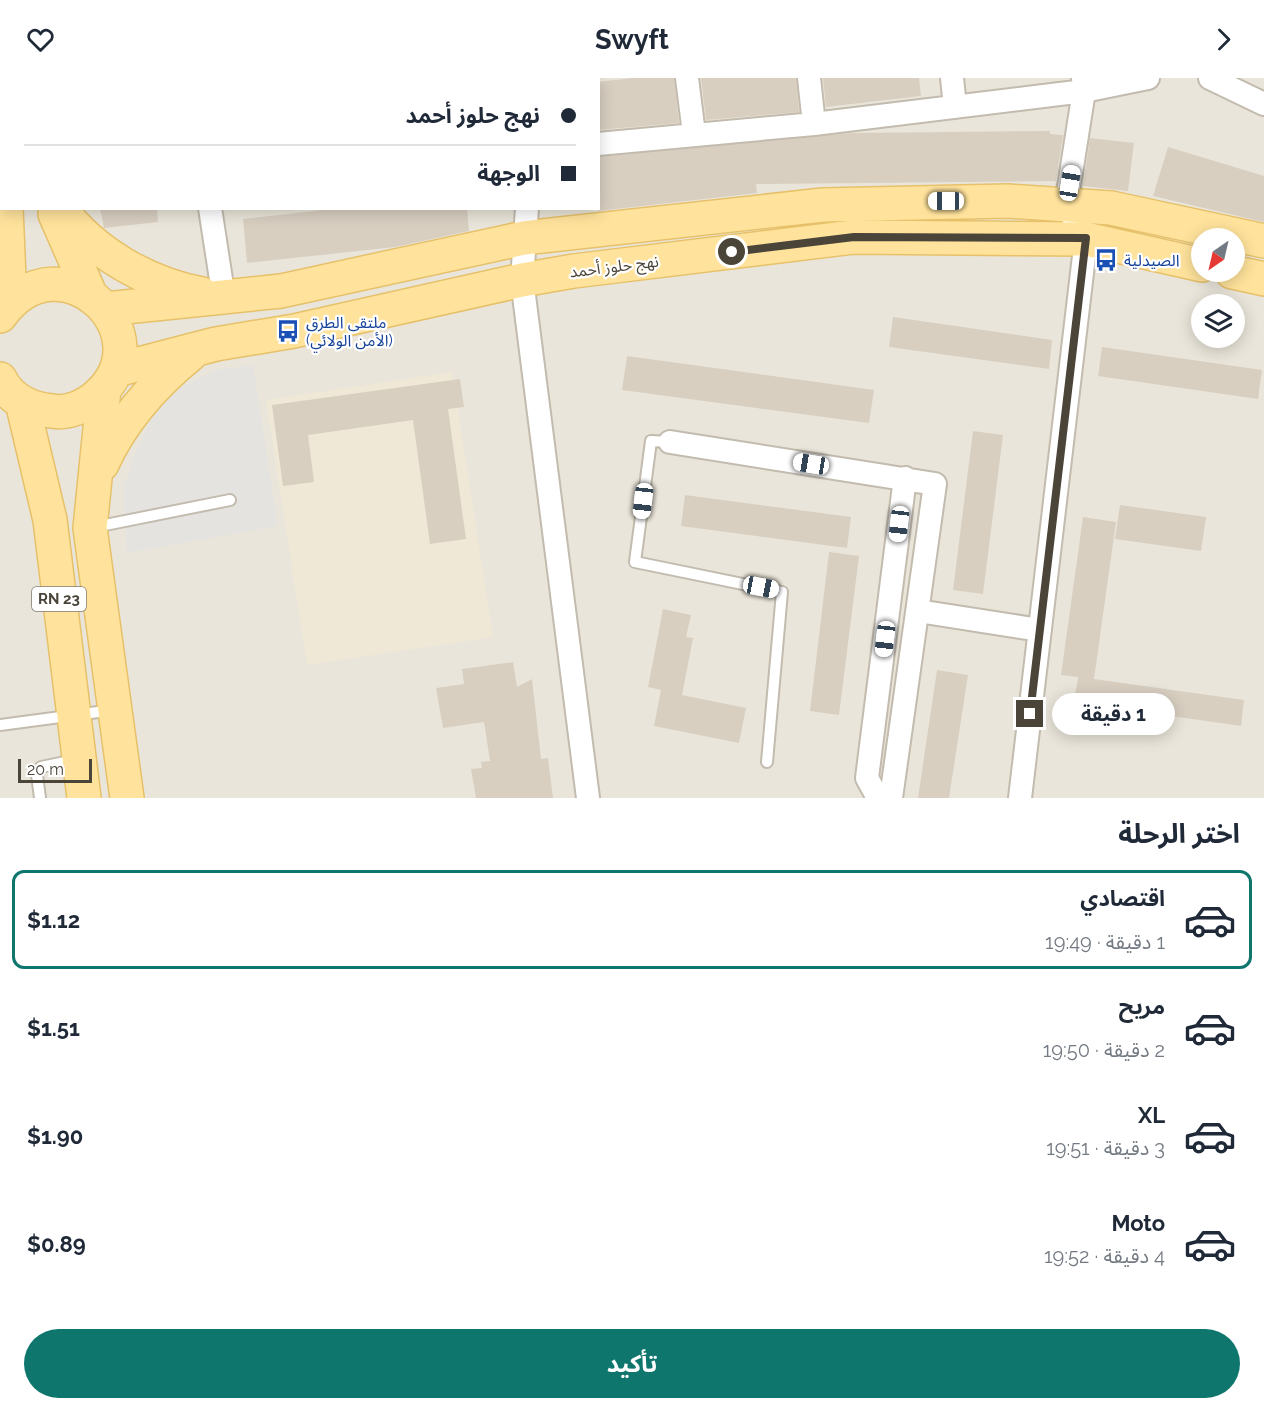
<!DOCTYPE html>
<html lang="ar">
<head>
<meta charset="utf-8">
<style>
	:root { --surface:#fff; --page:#f2f2f3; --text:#1f2937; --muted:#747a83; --line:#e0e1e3; --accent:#0f766e }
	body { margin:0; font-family:Raleway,"Noto Sans Arabic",sans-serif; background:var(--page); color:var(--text); direction:rtl; height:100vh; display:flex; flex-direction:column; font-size:22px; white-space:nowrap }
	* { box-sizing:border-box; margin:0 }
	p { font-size:20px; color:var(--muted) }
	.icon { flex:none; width:33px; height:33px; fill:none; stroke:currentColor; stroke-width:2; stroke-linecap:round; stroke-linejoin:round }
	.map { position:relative; height:720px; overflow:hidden; direction:ltr }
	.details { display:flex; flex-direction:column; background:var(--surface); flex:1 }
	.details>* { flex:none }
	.banner { position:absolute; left:0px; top:0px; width:600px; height:132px; box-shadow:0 3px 15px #0003; direction:rtl; display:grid; align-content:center; height:132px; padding:0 24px; background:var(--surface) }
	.needle { width:39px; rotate:214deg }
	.tools { position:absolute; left:1191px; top:150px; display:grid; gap:12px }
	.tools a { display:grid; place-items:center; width:54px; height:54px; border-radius:50%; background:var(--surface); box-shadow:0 3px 15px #0003; font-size:30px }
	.scale { position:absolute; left:18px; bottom:15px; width:74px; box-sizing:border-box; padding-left:6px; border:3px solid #4b4439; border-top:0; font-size:16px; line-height:21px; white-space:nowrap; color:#4b4439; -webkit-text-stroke:4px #fff; paint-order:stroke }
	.end { position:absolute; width:27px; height:27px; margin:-14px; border:8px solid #4b4439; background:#fff; box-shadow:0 0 0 3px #fff }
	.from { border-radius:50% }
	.bubble { position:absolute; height:42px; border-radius:21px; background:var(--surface); box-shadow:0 3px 15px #0003; font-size:20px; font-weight:700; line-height:42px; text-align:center; direction:rtl }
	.car { position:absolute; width:18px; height:36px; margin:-18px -9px; border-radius:8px; box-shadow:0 0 4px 2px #0007; background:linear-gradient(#fff 24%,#345 0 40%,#fff 0 76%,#345 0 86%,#fff 0) }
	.banner b { display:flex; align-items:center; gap:21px; height:57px; font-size:22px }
	.banner b+b { border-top:2px solid var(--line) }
	.banner i { width:15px; height:15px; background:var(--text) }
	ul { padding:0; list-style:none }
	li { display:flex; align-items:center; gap:18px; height:99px; margin:0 12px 9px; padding:0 12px; border:3px solid transparent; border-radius:12px }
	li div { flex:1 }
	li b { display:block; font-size:22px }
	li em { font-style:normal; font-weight:700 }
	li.active { border-color:var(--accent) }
	li>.icon { width:54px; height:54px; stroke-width:1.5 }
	h2 { padding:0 24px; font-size:27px; line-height:72px }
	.cta { display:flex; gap:12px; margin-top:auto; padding:12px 24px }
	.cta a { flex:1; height:69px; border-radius:36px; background:var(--accent); color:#fff; font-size:24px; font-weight:700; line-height:69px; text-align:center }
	header { display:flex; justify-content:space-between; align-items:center; height:78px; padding:0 24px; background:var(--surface); font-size:27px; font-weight:700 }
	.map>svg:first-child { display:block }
	.residential { fill:#eae5da; fill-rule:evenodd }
	.education { fill:#efe8d6 }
	.parking { fill:#e5e3e0 }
	.building { fill:#d8cfc1 }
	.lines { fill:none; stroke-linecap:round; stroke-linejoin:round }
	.lane-casing { stroke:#c2bbae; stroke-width:14 }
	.street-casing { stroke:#c2bbae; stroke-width:26 }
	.primary-casing { stroke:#e6c16a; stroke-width:36 }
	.lane { stroke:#fff; stroke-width:10 }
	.street { stroke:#fff; stroke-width:22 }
	.primary { stroke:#ffe39c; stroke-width:33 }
	.route { stroke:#4b4439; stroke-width:8 }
	.labels { text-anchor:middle; stroke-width:4.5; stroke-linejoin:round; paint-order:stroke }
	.shield { fill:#fff; stroke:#817c74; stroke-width:1.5 }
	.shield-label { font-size:15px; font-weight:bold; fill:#4b4439 }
	.transit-label { font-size:16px; fill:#164399; stroke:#fff; text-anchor:start }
	.street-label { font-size:16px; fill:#4b4439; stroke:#fff }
</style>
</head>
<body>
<header><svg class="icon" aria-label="forward" viewBox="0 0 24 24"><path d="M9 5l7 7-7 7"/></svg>Swyft<svg class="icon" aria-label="heart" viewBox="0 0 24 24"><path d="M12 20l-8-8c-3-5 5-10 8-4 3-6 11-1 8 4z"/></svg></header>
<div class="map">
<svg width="1264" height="720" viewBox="0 0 1264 720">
	<rect width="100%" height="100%" fill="#f6f3ec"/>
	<!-- residential -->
	<path class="residential" d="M 0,0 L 1264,0 L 1264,720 L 0,720 ZM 2,2 L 598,2 L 598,130 L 2,130 ZM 1202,160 L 1234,160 L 1234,194 L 1202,194 ZM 1202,226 L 1234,226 L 1234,260 L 1202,260 Z"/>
	<!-- education -->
	<path class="education" d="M 452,294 L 493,559 L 307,587 L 266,322 Z"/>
	<!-- parking -->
	<path class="parking" d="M 253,287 L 278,448 L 127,475 L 123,411 L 136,373 L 156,331 L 185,307 L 216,292 Z"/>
	<!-- building -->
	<path class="building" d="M 632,0 L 674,0 L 679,45 L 598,52 L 598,4 Z
		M 701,0 L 796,0 L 799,34 L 706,42 Z
		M 823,0 L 919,0 L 921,18 L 826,29 Z
		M 1050,53 L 1050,56 L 1063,57 L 1056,103 L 756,106 L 757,115 L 598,133 L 598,79 L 852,55 Z
		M 1090,60 L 1134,65 L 1128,113 L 1083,108 Z
		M 1168,69 L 1264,98 L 1264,144 L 1153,118 Z
		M 100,130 L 157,130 L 158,144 L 104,150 Z
		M 341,130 L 467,130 L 469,153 L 395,169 L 247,185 L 243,141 Z
		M 893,239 L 1052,262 L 1049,291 L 889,269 Z
		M 1102,269 L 1262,292 L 1258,321 L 1098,298 Z
		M 627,278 L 874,312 L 869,345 L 622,312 Z
		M 460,301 L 464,329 L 448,331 L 466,461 L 430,466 L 413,342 L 308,357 L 314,404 L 283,408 L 272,327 Z
		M 973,353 L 1003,357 L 983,516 L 953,512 Z
		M 685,417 L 851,439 L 847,470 L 681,448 Z
		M 1120,427 L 1206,439 L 1201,473 L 1115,461 Z
		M 1083,439 L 1116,444 L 1094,601 L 1244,622 L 1241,648 L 1074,624 L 1078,599 L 1061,597 Z
		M 829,474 L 859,478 L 839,637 L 810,633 Z
		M 663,531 L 691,537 L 686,559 L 693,560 L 682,617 L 746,630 L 739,665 L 654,648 L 661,612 L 648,609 Z
		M 513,584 L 517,609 L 532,601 L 541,681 L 548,680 L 553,720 L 476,720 L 471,691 L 482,690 L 481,684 L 490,683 L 484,644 L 443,650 L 436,610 L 464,606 L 462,591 Z
		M 937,592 L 968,597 L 949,720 L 918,720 Z"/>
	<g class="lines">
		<!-- lane casing -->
		<g class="lane-casing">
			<path id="lane" d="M 670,364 L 651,363 L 635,484 L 782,514 L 767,684
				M 95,449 L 230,422
				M 0,647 L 113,632
				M 40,720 L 37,697 L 41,689 L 75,682"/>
		</g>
		<!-- street casing -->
		<g class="street-casing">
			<path id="street" d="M 63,0 L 63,2
				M 196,0 L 196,2
				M 342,0 L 343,2
				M 687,0 L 694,56
				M 809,0 L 814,46
				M 952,0 L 955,29
				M 1210,0 L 1264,26
				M 533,2 L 533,0
				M 598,66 L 814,46 L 1084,13 L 1148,0
				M 210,130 L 224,221
				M 527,130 L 522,202 L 588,720
				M 670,364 L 935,406 L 891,720
				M 918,533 L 1040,552
				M 878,720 L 867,700 L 905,400
				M 1020,720 L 1086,161 L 1066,127 L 1084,13 L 1083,0"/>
		</g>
		<!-- primary casing -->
		<g class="primary-casing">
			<path id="primary" d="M 19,0 L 20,2
				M 0,71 L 2,86
				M 6,130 L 10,224
				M 60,130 C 93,175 148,206 202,216
				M 55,136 L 90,216
				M 1232,194 L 1264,201
				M 106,231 L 281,213 L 524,160 L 823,127 L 1008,123 L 1111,130 L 1264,163
				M 0,238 C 60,154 166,256 98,317 C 86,328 68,336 52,333 C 30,331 10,321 0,301
				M 116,292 L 216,266 L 294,253 L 522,202 L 574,193 L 854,159 L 1086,161 L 1202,187
				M 104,311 L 90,450 L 127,720
				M 22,324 L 50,442 L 84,720
				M 102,386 C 122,342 154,306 191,276"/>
		</g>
		<!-- lane -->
		<use href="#lane" class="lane"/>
		<!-- street -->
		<use href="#street" class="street"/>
		<!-- primary -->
		<use href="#primary" class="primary"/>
	</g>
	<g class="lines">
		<!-- route -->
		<path class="route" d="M 732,174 L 854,159 L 1086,160 L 1030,636"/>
	</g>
	<!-- icons -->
	<defs>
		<g id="bus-bare" transform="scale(1.8)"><path d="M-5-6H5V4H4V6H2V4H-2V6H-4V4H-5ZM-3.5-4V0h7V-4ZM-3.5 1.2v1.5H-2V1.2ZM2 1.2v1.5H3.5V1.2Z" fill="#1a4fb4" stroke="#fff" stroke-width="2.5" paint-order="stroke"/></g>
	</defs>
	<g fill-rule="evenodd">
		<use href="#bus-bare" x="1106" y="182"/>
		<use href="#bus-bare" x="288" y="253"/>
	</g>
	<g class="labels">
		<!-- shield labels -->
		<rect class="shield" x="32" y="509" width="54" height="24" rx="4.5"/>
		<g class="shield-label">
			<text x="59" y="526">RN 23</text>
		</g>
		<!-- transit labels -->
		<g class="transit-label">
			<text x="1124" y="188">الصيدلية</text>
			<text x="306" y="250">ملتقى الطرق<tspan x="306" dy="18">(الأمن الولائي)</tspan></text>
		</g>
		<!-- street labels -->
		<g class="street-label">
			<text transform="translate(614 188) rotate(-7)" y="6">نهج حلوز أحمد</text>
		</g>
	</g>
</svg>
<div class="tools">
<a><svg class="needle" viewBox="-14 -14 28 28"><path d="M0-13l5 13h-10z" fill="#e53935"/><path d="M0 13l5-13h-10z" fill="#747a83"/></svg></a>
<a><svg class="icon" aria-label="layers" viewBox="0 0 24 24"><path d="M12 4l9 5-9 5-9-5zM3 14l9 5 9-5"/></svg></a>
</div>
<div class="scale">20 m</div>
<i class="end from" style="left:732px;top:174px"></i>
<i class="end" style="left:1030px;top:636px"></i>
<div class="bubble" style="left:1052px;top:615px;width:123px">1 دقيقة</div>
<i class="car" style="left:1070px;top:105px;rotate:9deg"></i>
<i class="car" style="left:946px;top:123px;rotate:270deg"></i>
<i class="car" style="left:811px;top:386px;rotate:279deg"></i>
<i class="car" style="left:643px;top:423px;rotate:187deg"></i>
<i class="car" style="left:899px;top:446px;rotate:187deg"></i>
<i class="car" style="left:761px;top:509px;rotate:101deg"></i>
<i class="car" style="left:885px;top:561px;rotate:187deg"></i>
<div class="banner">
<b><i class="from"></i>نهج حلوز أحمد</b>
<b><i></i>الوجهة</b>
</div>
</div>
<section class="details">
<h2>اختر الرحلة</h2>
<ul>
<li class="active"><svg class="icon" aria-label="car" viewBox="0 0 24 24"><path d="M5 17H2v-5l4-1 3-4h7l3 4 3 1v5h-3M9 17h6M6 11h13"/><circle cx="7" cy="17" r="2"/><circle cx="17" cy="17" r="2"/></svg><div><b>اقتصادي</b><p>1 دقيقة · 19:49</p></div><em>$1.12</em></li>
<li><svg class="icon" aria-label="car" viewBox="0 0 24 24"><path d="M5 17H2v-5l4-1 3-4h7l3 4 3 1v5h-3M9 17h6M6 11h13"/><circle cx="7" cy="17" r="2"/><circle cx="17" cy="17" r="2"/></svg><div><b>مريح</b><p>2 دقيقة · 19:50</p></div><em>$1.51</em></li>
<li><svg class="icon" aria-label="car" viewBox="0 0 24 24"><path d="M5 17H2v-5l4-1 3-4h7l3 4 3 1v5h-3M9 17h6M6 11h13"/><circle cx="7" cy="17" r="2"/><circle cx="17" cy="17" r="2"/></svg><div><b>XL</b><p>3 دقيقة · 19:51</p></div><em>$1.90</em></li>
<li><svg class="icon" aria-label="car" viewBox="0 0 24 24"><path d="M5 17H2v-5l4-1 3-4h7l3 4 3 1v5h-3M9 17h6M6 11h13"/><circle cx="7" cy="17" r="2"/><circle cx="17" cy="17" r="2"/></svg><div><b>Moto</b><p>4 دقيقة · 19:52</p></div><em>$0.89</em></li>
</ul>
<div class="cta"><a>تأكيد</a></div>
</section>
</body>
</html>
